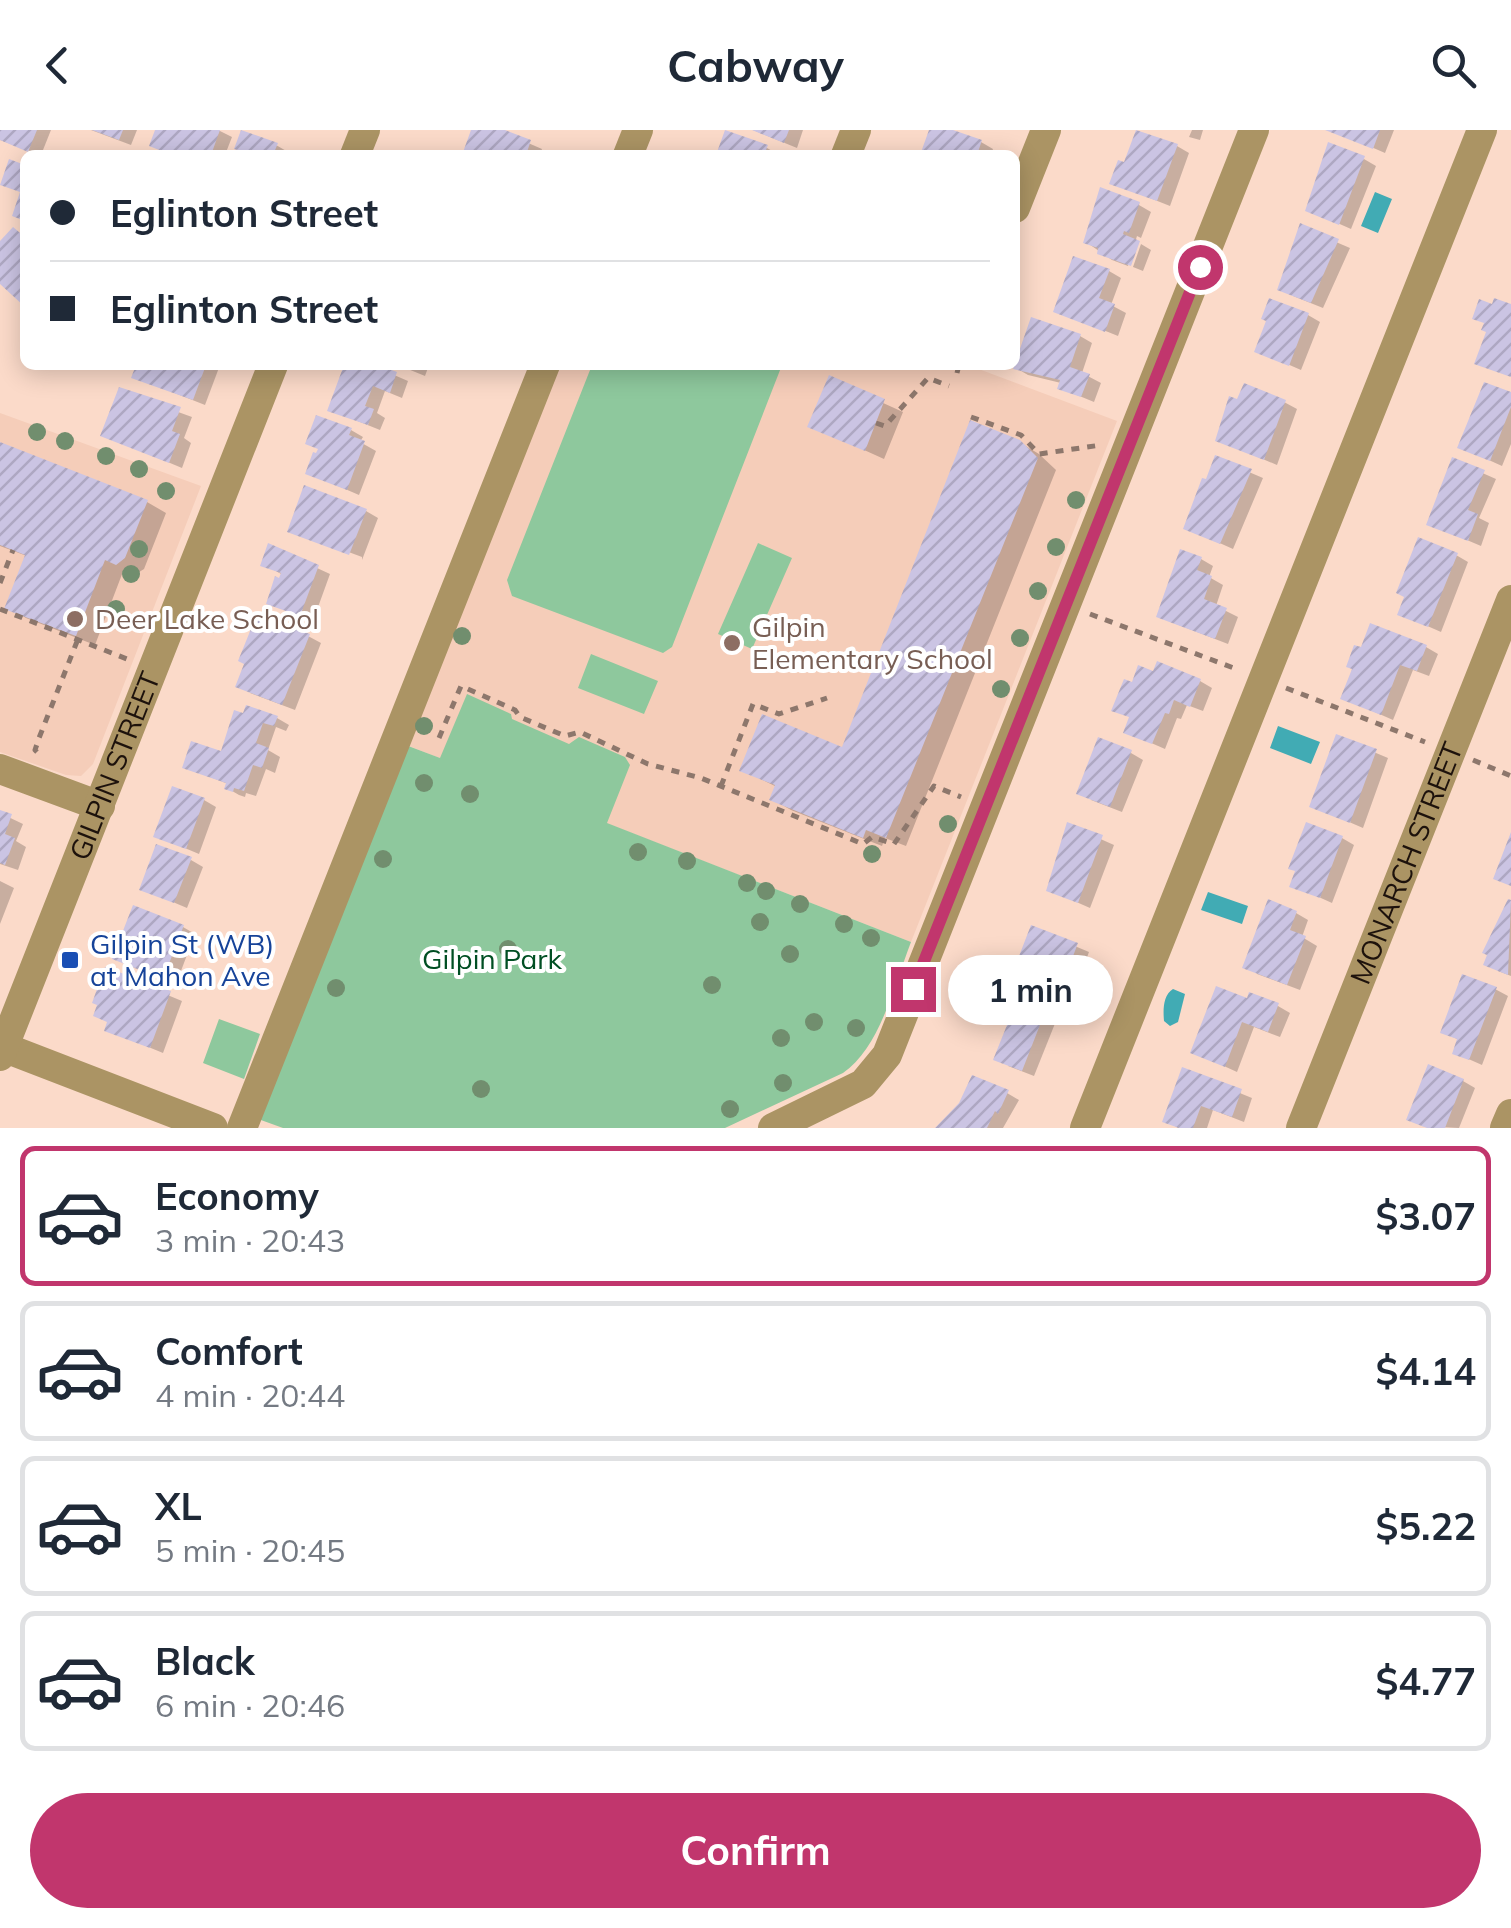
<!DOCTYPE html>
<html lang="en">
<head>
<meta charset="utf-8">
<style>
	:root { --surface:#fff; --page:#f6f6f7; --text:#1f2937; --muted:#747a83; --line:#e0e1e3; --accent:#c1366d }
	body { margin:0; font-family:Mulish,sans-serif; background:var(--page); color:var(--text); height:100vh; display:flex; flex-direction:column; font-size:38px; white-space:nowrap }
	* { box-sizing:border-box; margin:0 }
	p { font-size:32px; color:var(--muted) }
	.icon { flex:none; width:55px; height:55px; fill:none; stroke:currentColor; stroke-width:2; stroke-linecap:round; stroke-linejoin:round }
	.map { position:relative; height:998px; overflow:hidden }
	.details { display:flex; flex-direction:column; background:var(--surface); flex:1 }
	.details>* { flex:none }
	.hud { position:absolute; left:20px; top:20px; width:1000px; height:220px; border-radius:15px; box-shadow:0 5px 25px #0003; display:grid; align-content:center; height:220px; padding:0 30px; background:var(--surface) }
	.end { position:absolute; width:45px; height:45px; margin:-22px; border:12px solid #c1366d; background:#fff; box-shadow:0 0 0 5px #fff }
	.from { border-radius:50% }
	.bubble { position:absolute; height:70px; border-radius:35px; background:var(--surface); box-shadow:0 5px 25px #0003; font-size:32px; font-weight:700; line-height:70px; text-align:center }
	.hud b { display:flex; align-items:center; gap:35px; height:95px; font-size:38px }
	.hud b+b { border-top:2px solid var(--line) }
	.hud i { width:25px; height:25px; background:var(--text) }
	ul { padding:18px 0 0; list-style:none }
	li { display:flex; align-items:center; gap:30px; height:140px; margin:0 20px 15px; padding:0 10px; border:5px solid var(--line); border-radius:15px }
	li div { flex:1 }
	li b { display:block; font-size:38px }
	li em { font-style:normal; font-weight:700 }
	li.current { border-color:var(--accent) }
	li>.icon { width:90px; height:90px; stroke-width:1.5 }
	.button { display:flex; gap:20px; margin-top:auto; padding:20px 30px }
	.button a { flex:1; height:115px; border-radius:60px; background:var(--accent); color:#fff; font-size:40px; font-weight:700; line-height:115px; text-align:center }
	header { display:flex; justify-content:space-between; align-items:center; height:130px; padding:0 30px; background:var(--surface); font-size:45px; font-weight:700 }
	.map>svg:first-child { display:block }
	.built { fill:#f5cdb9 }
	.green { fill:#8ec89d }
	.water { fill:#41abb4 }
	.shadow { fill:#0003 }
	.building { fill:url(#building-hatch) }
	.lines { fill:none; stroke-linecap:round; stroke-linejoin:round }
	.path { stroke:#8d776c; stroke-width:5; stroke-dasharray:8 8; stroke-linecap:butt }
	.minor { stroke:#ab9464; stroke-width:30 }
	.tree { fill:#718e6e }
	.route { stroke:#c1366d; stroke-width:12 }
	.education-dot { fill:#8d6e63; stroke:#fff; stroke-width:4 }
	.transit-dot { fill:#1a4fb4; stroke:#fff; stroke-width:4 }
	.labels { text-anchor:middle; stroke-width:8; stroke-linejoin:round; paint-order:stroke }
	.education-label { font-size:28px; fill:#785e54; stroke:#fff; text-anchor:start }
	.street-label { font-size:28px; fill:#1d120c; stroke:#fff }
	.transit-label { font-size:28px; fill:#164399; stroke:#fff; text-anchor:start }
	.park-label { font-size:28px; fill:#004f23; stroke:#fff }
</style>
</head>
<body>
<header><svg class="icon" aria-label="back" viewBox="0 0 24 24"><path d="M15 5l-7 7 7 7"/></svg>Cabway<svg class="icon" aria-label="search" viewBox="0 0 24 24"><circle cx="10" cy="10" r="6"/><path d="M15 15l6 6"/></svg></header>
<div class="map">
<svg width="1511" height="998" viewBox="0 0 1511 998">
	<defs>
		<pattern id="building-hatch" width="6" height="6" patternUnits="userSpaceOnUse" patternTransform="scale(2.5)"><rect width="6" height="6" fill="#cbc4e3"/><path d="M-1 1l2-2M0 6l6-6M5 7l2-2" fill="none" stroke="#aea7c2"/></pattern>
	</defs>
	<rect width="100%" height="100%" fill="#fbdac9"/>
	<!-- built -->
	<path class="built" d="M 545,235 L 968,235 L 1117,291 L 911,812 L 396,611 Z
		M 0,283 L 201,356 L 93,634 L 81,646 L 66,645 L 0,622 Z"/>
	<!-- green -->
	<path class="green" d="M 592,235 L 782,235 L 672,517 L 663,523 L 512,466 L 507,450 Z
		M 758,413 L 792,428 L 752,519 L 718,504 Z
		M 591,524 L 658,551 L 644,584 L 578,558 Z
		M 467,564 L 511,584 L 512,589 L 569,614 L 579,607 L 625,627 L 630,635 L 607,693 L 911,812 C 895,853 880,918 843,943 L 725,998 L 283,998 L 247,985 L 395,611 L 440,628 Z
		M 219,889 L 260,904 L 244,949 L 203,933 Z"/>
	<!-- water -->
	<path class="water" d="M 1375,62 L 1392,69 L 1378,103 L 1361,96 Z
		M 1278,596 L 1320,612 L 1311,634 L 1270,618 Z
		M 1208,762 L 1248,776 L 1242,794 L 1201,780 Z
		M 1173,859 L 1185,864 L 1178,892 L 1170,896 L 1164,891 C 1163,880 1163,865 1173,859 Z"/>
	<!-- shadow -->
	<path class="shadow" d="M 0,0 L 51,0 L 41,25 L 0,10 Z
		M 91,0 L 137,0 L 131,15 Z
		M 158,0 L 218,0 L 232,7 L 225,25 L 172,25 L 152,15 Z
		M 474,0 L 498,0 L 542,19 L 540,25 L 465,25 Z
		M 753,0 L 803,0 L 797,18 Z
		M 931,0 L 945,0 L 981,12 L 993,19 L 991,25 L 923,25 Z
		M 1192,0 L 1203,0 L 1200,10 L 1189,7 Z
		M 1332,0 L 1394,0 L 1385,23 Z
		M 276,15 L 288,22 L 287,25 L 242,25 Z
		M 1177,16 L 1189,23 L 1170,76 L 1112,53 L 1125,35 Z
		M 767,18 L 779,25 L 719,25 Z
		M 1364,29 L 1376,36 L 1351,99 L 1308,80 Z
		M 1139,75 L 1151,82 L 1141,108 L 1137,106 L 1128,136 L 1112,130 L 1086,112 Z
		M 1301,97 L 1350,118 L 1323,178 L 1293,166 Z
		M 1141,114 L 1151,120 L 1143,141 L 1133,137 Z
		M 1109,141 L 1121,148 L 1111,175 L 1126,183 L 1118,206 L 1056,181 Z
		M 1308,185 L 1320,192 L 1301,240 L 1257,221 Z
		M 1080,206 L 1092,213 L 1082,243 L 1101,253 L 1094,272 L 1060,258 L 1061,253 L 1028,245 L 1016,238 Z
		M 138,235 L 220,235 L 205,275 L 134,247 Z
		M 346,235 L 371,235 L 408,251 L 402,268 L 385,261 L 377,283 L 385,288 L 380,300 L 330,280 Z
		M 398,235 L 429,235 L 425,246 Z
		M 830,249 L 903,282 L 884,329 L 811,296 Z
		M 120,261 L 192,287 L 184,308 L 191,313 L 182,338 L 103,305 Z
		M 1511,265 L 1511,314 L 1502,336 L 1460,317 Z
		M 1284,272 L 1297,279 L 1277,335 L 1218,310 Z
		M 351,300 L 363,307 L 360,312 L 376,321 L 359,365 L 308,343 Z
		M 1019,312 L 1039,324 L 1056,340 L 906,716 L 885,708 L 882,716 L 791,680 L 772,669 L 777,657 L 742,640 L 844,620 Z
		M 0,315 L 147,372 L 166,383 L 144,439 L 136,444 L 124,439 L 95,515 L 26,488 L 8,477 L 27,426 L 0,416 Z
		M 1216,328 L 1263,348 L 1233,419 L 1186,398 Z
		M 1453,330 L 1496,349 L 1479,388 L 1489,393 L 1481,416 L 1429,394 Z
		M 366,381 L 378,388 L 362,430 L 362,427 L 300,404 Z
		M 1456,425 L 1468,432 L 1441,502 L 1400,484 Z
		M 1201,429 L 1213,436 L 1209,447 L 1223,455 L 1216,476 L 1238,487 L 1228,514 L 1171,492 Z
		M 304,432 L 330,444 L 313,491 L 269,473 L 283,445 L 263,434 Z
		M 308,506 L 321,513 L 295,580 L 250,563 Z
		M 1426,517 L 1438,524 L 1429,546 L 1413,540 L 1393,590 L 1343,568 L 1354,539 Z
		M 1200,551 L 1212,558 L 1203,581 L 1187,575 L 1181,589 L 1177,588 L 1165,619 L 1126,602 L 1132,588 L 1114,579 L 1133,555 Z
		M 236,583 L 277,588 L 289,595 L 286,601 L 276,597 L 268,620 L 280,627 L 275,643 L 266,639 L 256,666 L 246,663 L 245,667 L 239,665 L 227,658 L 228,654 L 185,637 L 222,624 Z
		M 1338,607 L 1388,628 L 1363,698 L 1312,676 Z
		M 1131,623 L 1143,630 L 1122,682 L 1091,670 Z
		M 204,670 L 216,677 L 199,724 L 156,706 Z
		M 0,683 L 23,694 L 16,711 L 26,717 L 18,740 L 0,734 Z
		M 1069,695 L 1114,715 L 1090,778 L 1049,760 Z
		M 1342,708 L 1354,715 L 1332,773 L 1292,755 Z
		M 191,730 L 203,737 L 187,778 L 142,759 Z
		M 0,751 L 14,758 L 0,794 Z
		M 1509,772 L 1511,773 L 1511,846 L 1498,841 Z
		M 1296,783 L 1308,790 L 1302,807 L 1317,816 L 1300,860 L 1257,844 Z
		M 183,797 L 195,804 L 176,854 L 127,835 Z
		M 1032,798 L 1089,822 L 1069,876 L 1007,851 L 1017,837 Z
		M 107,840 L 182,871 L 163,923 L 107,900 Z
		M 1495,859 L 1508,866 L 1482,935 L 1455,923 L 1459,910 L 1443,902 Z
		M 1249,871 L 1278,876 L 1290,883 L 1280,907 L 1254,897 L 1237,942 L 1193,922 Z
		M 1044,884 L 1056,891 L 1034,946 L 1008,936 Z
		M 1183,940 L 1252,968 L 1244,992 L 1213,980 L 1207,998 L 1178,998 L 1165,990 Z
		M 1463,951 L 1475,958 L 1459,998 L 1421,996 Z
		M 1007,963 L 1019,970 L 1003,998 L 939,998 Z"/>
	<!-- building -->
	<path class="building" d="M 0,0 L 37,0 L 28,22 L 0,10 Z
		M 92,0 L 123,0 L 119,10 Z
		M 155,0 L 220,0 L 211,25 L 172,25 L 149,16 Z
		M 241,0 L 278,13 L 273,25 L 239,25 L 241,21 L 234,19 Z
		M 471,0 L 505,0 L 531,10 L 526,25 L 462,25 Z
		M 725,0 L 768,15 L 764,25 L 716,25 Z
		M 752,0 L 789,0 L 784,13 Z
		M 929,0 L 953,0 L 982,10 L 977,25 L 920,25 Z
		M 1136,0 L 1178,14 L 1157,71 L 1109,54 L 1118,30 L 1124,32 Z
		M 1325,0 L 1380,0 L 1373,19 Z
		M 1328,12 L 1365,26 L 1339,95 L 1305,81 Z
		M 9,29 L 25,35 L 25,91 L 12,86 L 20,62 L 0,55 Z
		M 1100,57 L 1140,72 L 1129,103 L 1124,101 L 1123,104 L 1140,111 L 1131,136 L 1097,124 L 1098,118 L 1083,113 Z
		M 1300,93 L 1339,109 L 1311,173 L 1277,160 Z
		M 13,97 L 25,107 L 25,177 L 0,154 L 0,111 Z
		M 1073,126 L 1110,139 L 1099,168 L 1115,174 L 1105,202 L 1053,182 Z
		M 1269,168 L 1309,183 L 1289,236 L 1254,222 L 1266,191 L 1261,189 Z
		M 1494,168 L 1511,174 L 1511,247 L 1474,234 L 1486,202 L 1481,200 L 1484,193 L 1472,189 L 1479,169 L 1492,174 Z
		M 1031,187 L 1081,204 L 1070,237 L 1090,244 L 1081,267 L 1057,259 L 1060,250 L 1013,239 Z
		M 136,235 L 206,235 L 193,270 L 131,248 Z
		M 344,235 L 378,235 L 397,242 L 390,263 L 373,256 L 365,276 L 374,279 L 368,295 L 327,281 Z
		M 829,245 L 885,269 L 865,321 L 807,297 Z
		M 1484,252 L 1511,262 L 1511,277 L 1490,331 L 1457,318 Z
		M 1244,253 L 1286,270 L 1264,330 L 1215,311 L 1229,266 L 1237,269 Z
		M 119,257 L 181,277 L 172,301 L 180,304 L 169,333 L 100,306 Z
		M 316,285 L 352,298 L 349,305 L 365,311 L 347,360 L 305,344 L 313,322 L 316,323 L 318,319 L 305,314 Z
		M 970,290 L 1020,310 L 1038,328 L 886,708 L 866,700 L 863,708 L 769,670 L 775,655 L 739,641 L 762,584 L 842,617 Z
		M 0,312 L 148,370 L 125,428 L 116,435 L 105,430 L 76,506 L 4,479 L 25,425 L 0,415 Z
		M 1215,325 L 1252,339 L 1220,414 L 1183,399 L 1202,348 L 1206,349 Z
		M 1452,327 L 1485,340 L 1468,380 L 1478,384 L 1468,411 L 1426,395 Z
		M 304,355 L 367,379 L 349,425 L 287,402 Z
		M 1418,407 L 1458,423 L 1428,497 L 1397,485 L 1404,467 L 1396,463 Z
		M 268,413 L 319,435 L 300,486 L 266,474 L 275,446 L 279,448 L 281,443 L 260,436 Z
		M 1180,419 L 1202,427 L 1197,440 L 1212,446 L 1204,469 L 1227,478 L 1215,509 L 1156,487 Z
		M 257,484 L 310,504 L 282,575 L 235,557 L 244,534 L 238,531 Z
		M 1370,493 L 1427,515 L 1417,541 L 1400,535 L 1381,585 L 1340,569 L 1352,539 L 1346,537 L 1354,515 L 1361,517 Z
		M 1157,531 L 1201,549 L 1190,577 L 1174,570 L 1169,584 L 1165,583 L 1152,614 L 1123,603 L 1129,587 L 1111,581 L 1124,549 L 1132,552 L 1138,535 L 1153,541 Z
		M 246,575 L 278,586 L 274,596 L 263,593 L 256,613 L 269,618 L 262,638 L 253,635 L 244,661 L 234,658 L 233,662 L 224,659 L 226,653 L 182,638 L 191,611 L 221,621 L 234,580 L 243,583 Z
		M 1336,604 L 1377,619 L 1350,693 L 1309,677 Z
		M 1098,607 L 1132,620 L 1110,677 L 1076,664 Z
		M 172,656 L 205,668 L 186,719 L 153,707 Z
		M 0,680 L 12,684 L 5,704 L 15,708 L 5,735 L 0,733 Z
		M 1067,692 L 1103,705 L 1078,773 L 1046,761 Z
		M 1306,692 L 1343,706 L 1320,768 L 1289,757 L 1295,741 L 1288,739 Z
		M 1511,702 L 1511,756 L 1493,749 Z
		M 156,714 L 192,727 L 174,773 L 139,760 Z
		M 1268,769 L 1297,781 L 1290,800 L 1306,806 L 1287,855 L 1242,838 Z
		M 1508,769 L 1511,770 L 1508,845 L 1483,835 L 1487,825 L 1482,823 Z
		M 133,775 L 184,795 L 163,849 L 112,829 Z
		M 1031,795 L 1078,813 L 1056,871 L 1004,852 L 1011,832 L 1016,834 Z
		M 105,837 L 171,861 L 150,918 L 104,901 L 107,892 L 93,886 L 97,875 L 92,873 Z
		M 1462,844 L 1497,857 L 1469,930 L 1452,924 L 1457,909 L 1440,903 Z
		M 1216,856 L 1247,868 L 1249,862 L 1279,873 L 1268,902 L 1242,892 L 1225,937 L 1190,923 Z
		M 998,864 L 1045,882 L 1022,941 L 993,930 L 1007,895 L 989,888 Z
		M 1428,934 L 1464,949 L 1445,998 L 1427,998 L 1406,990 Z
		M 1182,937 L 1242,959 L 1232,987 L 1201,976 L 1193,998 L 1179,998 L 1162,992 Z
		M 972,945 L 1009,960 L 998,984 L 995,981 L 987,998 L 935,998 L 959,973 Z"/>
	<g class="lines">
		<!-- path -->
		<path class="path" d="M 957,243 L 959,235
			M 971,287 L 1021,305 L 1039,324 L 1101,315
			M 876,293 L 885,296 L 928,248 L 949,256
			M 0,453 L 13,420
			M 0,479 L 127,529
			M 1090,484 L 1239,540
			M 1286,558 L 1425,612
			M 439,608 L 461,556 L 515,580 L 520,587 L 565,606 L 580,602 L 648,634 L 701,648 L 863,714 L 872,707 L 894,714 L 934,656 L 961,667
			M 37,622 L 35,620 L 39,608 L 78,509
			M 1473,630 L 1511,646
			M 721,656 L 753,574 L 779,584 L 827,568"/>
		<!-- minor -->
		<g class="minor">
			<path d="M 355,25 L 365,0"/>
			<path d="M 628,25 L 638,0"/>
			<path d="M 846,25 L 856,0"/>
			<path d="M 1015,78 L 1046,0"/>
			<path d="M 0,639 L 100,676"/>
			<path d="M 3,917 L 213,998"/>
			<path id="s1" d="M 0,926 L 273,235"/>
			<path d="M 242,998 L 545,235"/>
			<path d="M 773,998 L 863,954 L 887,925 L 1254,0"/>
			<path d="M 1085,998 L 1482,0"/>
			<path id="s2" d="M 1301,998 L 1511,470"/>
			<path d="M 1505,998 L 1511,984"/>
		</g>
	</g>
	<!-- trees -->
	<g class="tree">
		<circle cx="37" cy="302" r="9"/>
		<circle cx="65" cy="311" r="9"/>
		<circle cx="106" cy="326" r="9"/>
		<circle cx="139" cy="339" r="9"/>
		<circle cx="166" cy="361" r="9"/>
		<circle cx="1076" cy="370" r="9"/>
		<circle cx="1056" cy="417" r="9"/>
		<circle cx="139" cy="419" r="9"/>
		<circle cx="131" cy="444" r="9"/>
		<circle cx="1038" cy="461" r="9"/>
		<circle cx="116" cy="479" r="9"/>
		<circle cx="462" cy="506" r="9"/>
		<circle cx="1020" cy="508" r="9"/>
		<circle cx="1001" cy="559" r="9"/>
		<circle cx="424" cy="596" r="9"/>
		<circle cx="424" cy="653" r="9"/>
		<circle cx="470" cy="664" r="9"/>
		<circle cx="948" cy="694" r="9"/>
		<circle cx="638" cy="722" r="9"/>
		<circle cx="872" cy="724" r="9"/>
		<circle cx="383" cy="729" r="9"/>
		<circle cx="687" cy="731" r="9"/>
		<circle cx="747" cy="753" r="9"/>
		<circle cx="766" cy="761" r="9"/>
		<circle cx="800" cy="774" r="9"/>
		<circle cx="760" cy="792" r="9"/>
		<circle cx="844" cy="794" r="9"/>
		<circle cx="871" cy="808" r="9"/>
		<circle cx="508" cy="819" r="9"/>
		<circle cx="790" cy="824" r="9"/>
		<circle cx="712" cy="855" r="9"/>
		<circle cx="336" cy="858" r="9"/>
		<circle cx="814" cy="892" r="9"/>
		<circle cx="856" cy="898" r="9"/>
		<circle cx="781" cy="908" r="9"/>
		<circle cx="783" cy="953" r="9"/>
		<circle cx="481" cy="959" r="9"/>
		<circle cx="730" cy="979" r="9"/>
	</g>
	<g class="lines">
		<!-- route -->
		<path class="route" d="M 913,859 L 1200,137"/>
	</g>
	<!-- markers -->
	<g class="education-dot">
		<circle cx="75" cy="489" r="10"/>
		<circle cx="732" cy="513" r="10"/>
	</g>
	<rect class="transit-dot" x="60" y="820" width="20" height="20" rx="5"/>
	<g class="labels">
		<!-- education labels -->
		<g class="education-label">
			<text x="95" y="499">Deer Lake School</text>
			<text x="752" y="507">Gilpin<tspan x="752" dy="32">Elementary School</tspan></text>
		</g>
		<!-- street labels -->
		<g class="street-label">
			<text dy="10" stroke="none"><textPath href="#s1" startOffset="312">GILPIN STREET</textPath></text>
			<text dy="10" stroke="none"><textPath href="#s2" startOffset="285">MONARCH STREET</textPath></text>
		</g>
		<!-- transit labels -->
		<g class="transit-label">
			<text x="90" y="824">Gilpin St (WB)<tspan x="90" dy="32">at Mahon Ave</tspan></text>
		</g>
		<!-- park labels -->
		<g class="park-label">
			<text x="492" y="839">Gilpin Park</text>
		</g>
	</g>
</svg>
<i class="end from" style="left:1200px;top:137px"></i>
<i class="end" style="left:913px;top:859px"></i>
<div class="bubble" style="left:948px;top:825px;width:165px">1 min</div>
<div class="hud">
<b><i class="from"></i>Eglinton Street</b>
<b><i></i>Eglinton Street</b>
</div>
</div>
<section class="details">
<ul>
<li class="current"><svg class="icon" aria-label="car" viewBox="0 0 24 24"><path d="M5 17H2v-5l4-1 3-4h7l3 4 3 1v5h-3M9 17h6M6 11h13"/><circle cx="7" cy="17" r="2"/><circle cx="17" cy="17" r="2"/></svg><div><b>Economy</b><p>3 min · 20:43</p></div><em>$3.07</em></li>
<li><svg class="icon" aria-label="car" viewBox="0 0 24 24"><path d="M5 17H2v-5l4-1 3-4h7l3 4 3 1v5h-3M9 17h6M6 11h13"/><circle cx="7" cy="17" r="2"/><circle cx="17" cy="17" r="2"/></svg><div><b>Comfort</b><p>4 min · 20:44</p></div><em>$4.14</em></li>
<li><svg class="icon" aria-label="car" viewBox="0 0 24 24"><path d="M5 17H2v-5l4-1 3-4h7l3 4 3 1v5h-3M9 17h6M6 11h13"/><circle cx="7" cy="17" r="2"/><circle cx="17" cy="17" r="2"/></svg><div><b>XL</b><p>5 min · 20:45</p></div><em>$5.22</em></li>
<li><svg class="icon" aria-label="car" viewBox="0 0 24 24"><path d="M5 17H2v-5l4-1 3-4h7l3 4 3 1v5h-3M9 17h6M6 11h13"/><circle cx="7" cy="17" r="2"/><circle cx="17" cy="17" r="2"/></svg><div><b>Black</b><p>6 min · 20:46</p></div><em>$4.77</em></li>
</ul>
<div class="button"><a>Confirm</a></div>
</section>
</body>
</html>
